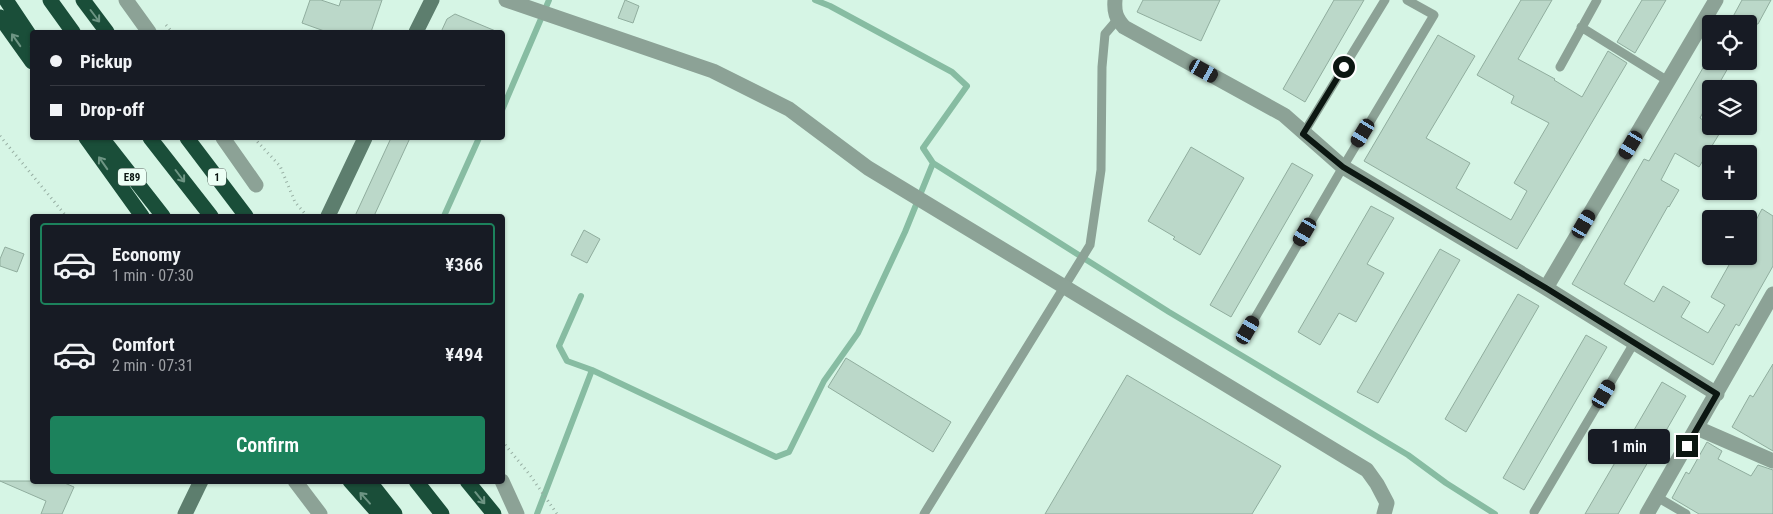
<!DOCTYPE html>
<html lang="en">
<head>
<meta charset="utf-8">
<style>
	:root { --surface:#171b24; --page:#20242c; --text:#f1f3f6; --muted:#9ea1a6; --line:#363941; --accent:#1c825c }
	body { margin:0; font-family:"Roboto Condensed",sans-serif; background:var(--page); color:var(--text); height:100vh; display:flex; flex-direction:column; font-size:19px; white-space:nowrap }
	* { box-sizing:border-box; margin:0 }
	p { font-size:16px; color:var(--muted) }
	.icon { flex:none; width:28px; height:28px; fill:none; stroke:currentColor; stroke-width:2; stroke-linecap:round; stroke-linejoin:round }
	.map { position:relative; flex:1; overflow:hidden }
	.details { position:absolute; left:30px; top:214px; width:475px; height:270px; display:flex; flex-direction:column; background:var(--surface); border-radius:5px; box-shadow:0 1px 4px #0004 }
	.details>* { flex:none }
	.banner { position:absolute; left:30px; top:30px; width:475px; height:110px; border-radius:5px; box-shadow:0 1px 4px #0004; display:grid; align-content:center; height:110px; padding:0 20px; background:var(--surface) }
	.buttons { position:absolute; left:1702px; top:15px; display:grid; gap:10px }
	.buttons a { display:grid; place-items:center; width:55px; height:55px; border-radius:5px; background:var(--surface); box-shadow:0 1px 4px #0004; font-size:25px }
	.end { position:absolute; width:22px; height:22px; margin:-11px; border:6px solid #0c1712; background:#fff; box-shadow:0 0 0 2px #fff }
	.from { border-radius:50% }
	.bubble { position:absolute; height:35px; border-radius:5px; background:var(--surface); box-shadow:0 1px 4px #0004; font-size:16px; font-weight:600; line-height:35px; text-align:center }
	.car { position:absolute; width:15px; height:30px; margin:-15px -8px; border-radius:6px; box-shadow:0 0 4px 1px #0007; background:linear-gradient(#222 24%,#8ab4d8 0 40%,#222 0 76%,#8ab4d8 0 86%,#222 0) }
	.banner b { display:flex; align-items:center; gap:18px; height:48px; font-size:19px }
	.banner b+b { border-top:1px solid var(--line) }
	.banner i { width:12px; height:12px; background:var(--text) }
	ul { padding:9px 0 0; list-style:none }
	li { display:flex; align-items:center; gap:15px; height:82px; margin:0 10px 8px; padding:0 10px; border:2px solid transparent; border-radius:5px }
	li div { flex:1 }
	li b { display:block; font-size:19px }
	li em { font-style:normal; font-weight:600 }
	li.current { border-color:var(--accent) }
	li>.icon { width:45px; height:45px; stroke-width:1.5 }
	.primary-button { display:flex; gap:10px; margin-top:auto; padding:10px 20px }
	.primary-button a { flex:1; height:58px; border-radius:5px; background:var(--accent); color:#fff; font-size:20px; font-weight:600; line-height:58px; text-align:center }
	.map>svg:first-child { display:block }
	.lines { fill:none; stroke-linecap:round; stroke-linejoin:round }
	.stream { stroke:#87bca2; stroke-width:6 }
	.building { fill:#bbd8c9; stroke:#90ad9e }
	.path { stroke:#97afa3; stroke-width:3; stroke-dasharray:1 4; stroke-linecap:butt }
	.lane { stroke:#8ca296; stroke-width:9 }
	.street { stroke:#8ca296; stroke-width:15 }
	.secondary { stroke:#5d7e6e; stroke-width:15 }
	.highway { stroke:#1a4e39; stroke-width:15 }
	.oneway { stroke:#6e9584 }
	.route { stroke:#0c1712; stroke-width:6 }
	.labels { text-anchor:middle; stroke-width:4; stroke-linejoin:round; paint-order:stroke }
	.shield { fill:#ecfff5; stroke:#4f5d56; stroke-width:1 }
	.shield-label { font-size:11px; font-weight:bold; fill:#0c1712 }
</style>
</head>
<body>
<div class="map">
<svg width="1773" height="514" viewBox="0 0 1773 514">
	<rect width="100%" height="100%" fill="#d6f5e5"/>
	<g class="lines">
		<!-- stream -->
		<path class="stream" d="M 815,0 L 830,6 L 952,72 L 967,86 L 923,148 L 933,163 L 1169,312 L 1408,455 L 1446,483 L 1495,514
			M 502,110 L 549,0
			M 444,216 L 479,138
			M 581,296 L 559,346 L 567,361 L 592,370 L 776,457 L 789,452 L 824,381 L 858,333 L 905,232 L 933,163
			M 537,514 L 592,370"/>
	</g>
	<!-- building -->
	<path class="building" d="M 310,0 L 321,0 L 339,6 L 341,0 L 382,0 L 371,32 L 327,32 L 302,23 Z
		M 625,0 L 639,6 L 633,23 L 618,18 Z
		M 1143,0 L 1220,0 L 1201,41 L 1137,12 Z
		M 1334,0 L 1364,0 L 1305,102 L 1283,89 Z
		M 1521,0 L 1552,0 L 1518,59 L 1555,79 L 1554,80 L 1582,97 L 1608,51 L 1627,63 L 1517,249 L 1364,161 L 1438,35 L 1475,56 L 1426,138 L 1470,163 L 1456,188 L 1511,220 L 1527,191 L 1514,183 L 1549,123 L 1511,103 L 1514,96 L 1477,75 Z
		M 1642,0 L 1666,0 L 1635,53 L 1617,42 Z
		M 1742,0 L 1771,0 L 1758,24 L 1729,24 Z
		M 455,14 L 498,32 L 441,32 L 447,19 Z
		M 1707,61 L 1732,61 L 1716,89 L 1711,89 L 1711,97 L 1700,118 L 1711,126 L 1721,131 L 1699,167 L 1675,153 L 1661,180 L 1679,190 L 1669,207 L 1668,206 L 1624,284 L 1654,302 L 1663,286 L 1690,302 L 1681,317 L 1708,333 L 1725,305 L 1711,297 L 1734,256 L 1749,256 L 1749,233 L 1762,209 L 1773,216 L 1773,266 L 1739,326 L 1736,324 L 1713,365 L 1572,284 L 1644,159 L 1649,161 Z
		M 391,138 L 410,138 L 374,216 L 355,216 Z
		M 1191,147 L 1244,178 L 1200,255 L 1173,239 L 1175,237 L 1148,221 Z
		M 1292,163 L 1313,175 L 1231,317 L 1210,305 Z
		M 1371,206 L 1394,218 L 1367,264 L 1384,273 L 1356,322 L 1339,313 L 1320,345 L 1298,332 Z
		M 584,230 L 600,239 L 587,263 L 571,255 Z
		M 5,247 L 24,254 L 17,272 L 0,266 L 0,259 Z
		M 1440,249 L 1460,260 L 1378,403 L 1357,392 Z
		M 1518,294 L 1539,306 L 1466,432 L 1445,419 Z
		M 1586,335 L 1607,347 L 1524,490 L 1503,478 Z
		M 846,358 L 951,422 L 933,452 L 828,387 Z
		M 1773,364 L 1773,451 L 1732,427 L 1750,395 L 1753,397 Z
		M 1127,375 L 1281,466 L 1252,514 L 1045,514 Z
		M 1662,382 L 1686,396 L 1618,514 L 1585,514 Z
		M 1707,442 L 1722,451 L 1718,459 L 1751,476 L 1758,465 L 1773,470 L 1773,514 L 1699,514 L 1672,498 L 1686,472 L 1689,474 Z
		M 0,481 L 60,481 L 74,487 L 62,514 L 41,514 L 46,501 Z"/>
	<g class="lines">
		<!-- path -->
		<path class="path" d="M 166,25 L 172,32
			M 0,136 L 66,216
			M 254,138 L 280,166 L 295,202 L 307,216
			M 502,441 L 530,475 L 557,514"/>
		<!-- lane -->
		<path class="lane" d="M 1581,27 L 1668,81
			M 1560,67 L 1597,0
			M 1303,134 L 1385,0
			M 1248,330 L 1343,167 L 1434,15 L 1407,0
			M 1657,497 L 1686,514
			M 1534,512 L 1634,343
			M 924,514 L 1090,245 L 1101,170 L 1102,67 L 1105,34 L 1117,20"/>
		<!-- street -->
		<path class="street" d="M 126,0 L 149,32
			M 506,0 L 713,71 L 789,109 L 868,168 L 1367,470 L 1377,484 L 1387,503 L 1384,514
			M 1115,0 C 1114,12 1116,18 1124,27 L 1284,115 L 1343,167 L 1546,288 L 1717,394
			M 223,138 L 256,185
			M 1546,288 L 1716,0
			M 1697,428 L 1773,461
			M 295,481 L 320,514
			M 502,481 L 517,514
			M 1647,514 L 1773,294"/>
		<!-- secondary -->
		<path class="secondary" d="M 416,32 L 432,0
			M 328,216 L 365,138
			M 185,514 L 201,481"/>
		<!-- highway -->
		<path class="highway" d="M 6,0 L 32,39
			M 50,0 L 73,32
			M 83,0 L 107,32
			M 0,17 L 32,62
			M 86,138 L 142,216
			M 102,138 L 163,216
			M 150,138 L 211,216
			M 187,138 L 246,216
			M 350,481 L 379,514
			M 369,481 L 395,514
			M 416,481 L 442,514
			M 467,481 L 494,514"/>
	</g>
	<!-- one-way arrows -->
	<defs><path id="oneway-shaft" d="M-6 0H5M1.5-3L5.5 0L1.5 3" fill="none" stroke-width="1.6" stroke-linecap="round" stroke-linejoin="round" transform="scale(1.25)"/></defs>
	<g class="oneway">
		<use href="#oneway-shaft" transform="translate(95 16) rotate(53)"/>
		<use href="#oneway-shaft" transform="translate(16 40) rotate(-125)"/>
		<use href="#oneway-shaft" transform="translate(103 163) rotate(-125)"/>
		<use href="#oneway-shaft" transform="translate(180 176) rotate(53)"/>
		<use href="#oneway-shaft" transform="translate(365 498) rotate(-132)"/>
		<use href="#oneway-shaft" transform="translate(480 498) rotate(51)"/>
	</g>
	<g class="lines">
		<!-- route -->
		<path class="route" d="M 1344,67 L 1303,134 L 1343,167 L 1546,288 L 1717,394 L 1687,446"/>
	</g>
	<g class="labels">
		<!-- shield labels -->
		<g class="shield">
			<rect x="118" y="168.5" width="28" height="17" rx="4"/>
			<rect x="208" y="168.5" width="18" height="17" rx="4"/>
		</g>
		<g class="shield-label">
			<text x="132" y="181">E89</text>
			<text x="217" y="181">1</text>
		</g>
	</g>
</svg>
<div class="buttons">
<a><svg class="icon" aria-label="locate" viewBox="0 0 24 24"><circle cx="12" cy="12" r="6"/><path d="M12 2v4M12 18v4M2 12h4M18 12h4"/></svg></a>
<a><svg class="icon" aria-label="layers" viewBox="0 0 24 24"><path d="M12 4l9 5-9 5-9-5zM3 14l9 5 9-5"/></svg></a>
<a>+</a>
<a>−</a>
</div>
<i class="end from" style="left:1344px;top:67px"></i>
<i class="end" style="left:1687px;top:446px"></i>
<div class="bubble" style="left:1588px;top:429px;width:82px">1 min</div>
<i class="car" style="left:1204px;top:71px;rotate:119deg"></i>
<i class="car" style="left:1363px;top:133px;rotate:211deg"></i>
<i class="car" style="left:1631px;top:145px;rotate:211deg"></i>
<i class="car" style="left:1584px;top:224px;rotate:30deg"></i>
<i class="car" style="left:1305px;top:232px;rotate:210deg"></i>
<i class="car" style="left:1248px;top:330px;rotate:30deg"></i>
<i class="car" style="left:1604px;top:394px;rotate:30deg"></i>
<div class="banner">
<b><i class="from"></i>Pickup</b>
<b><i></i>Drop-off</b>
</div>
<section class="details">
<ul>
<li class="current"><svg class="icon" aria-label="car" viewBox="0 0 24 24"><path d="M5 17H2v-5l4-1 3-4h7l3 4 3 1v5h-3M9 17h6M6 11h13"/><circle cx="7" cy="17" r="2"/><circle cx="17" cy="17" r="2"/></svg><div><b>Economy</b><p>1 min · 07:30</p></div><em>¥366</em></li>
<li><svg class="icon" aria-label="car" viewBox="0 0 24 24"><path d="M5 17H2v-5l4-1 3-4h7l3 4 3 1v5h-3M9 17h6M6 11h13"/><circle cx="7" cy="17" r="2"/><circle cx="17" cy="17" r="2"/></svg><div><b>Comfort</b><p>2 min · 07:31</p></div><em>¥494</em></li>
</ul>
<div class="primary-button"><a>Confirm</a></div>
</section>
</div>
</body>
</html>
